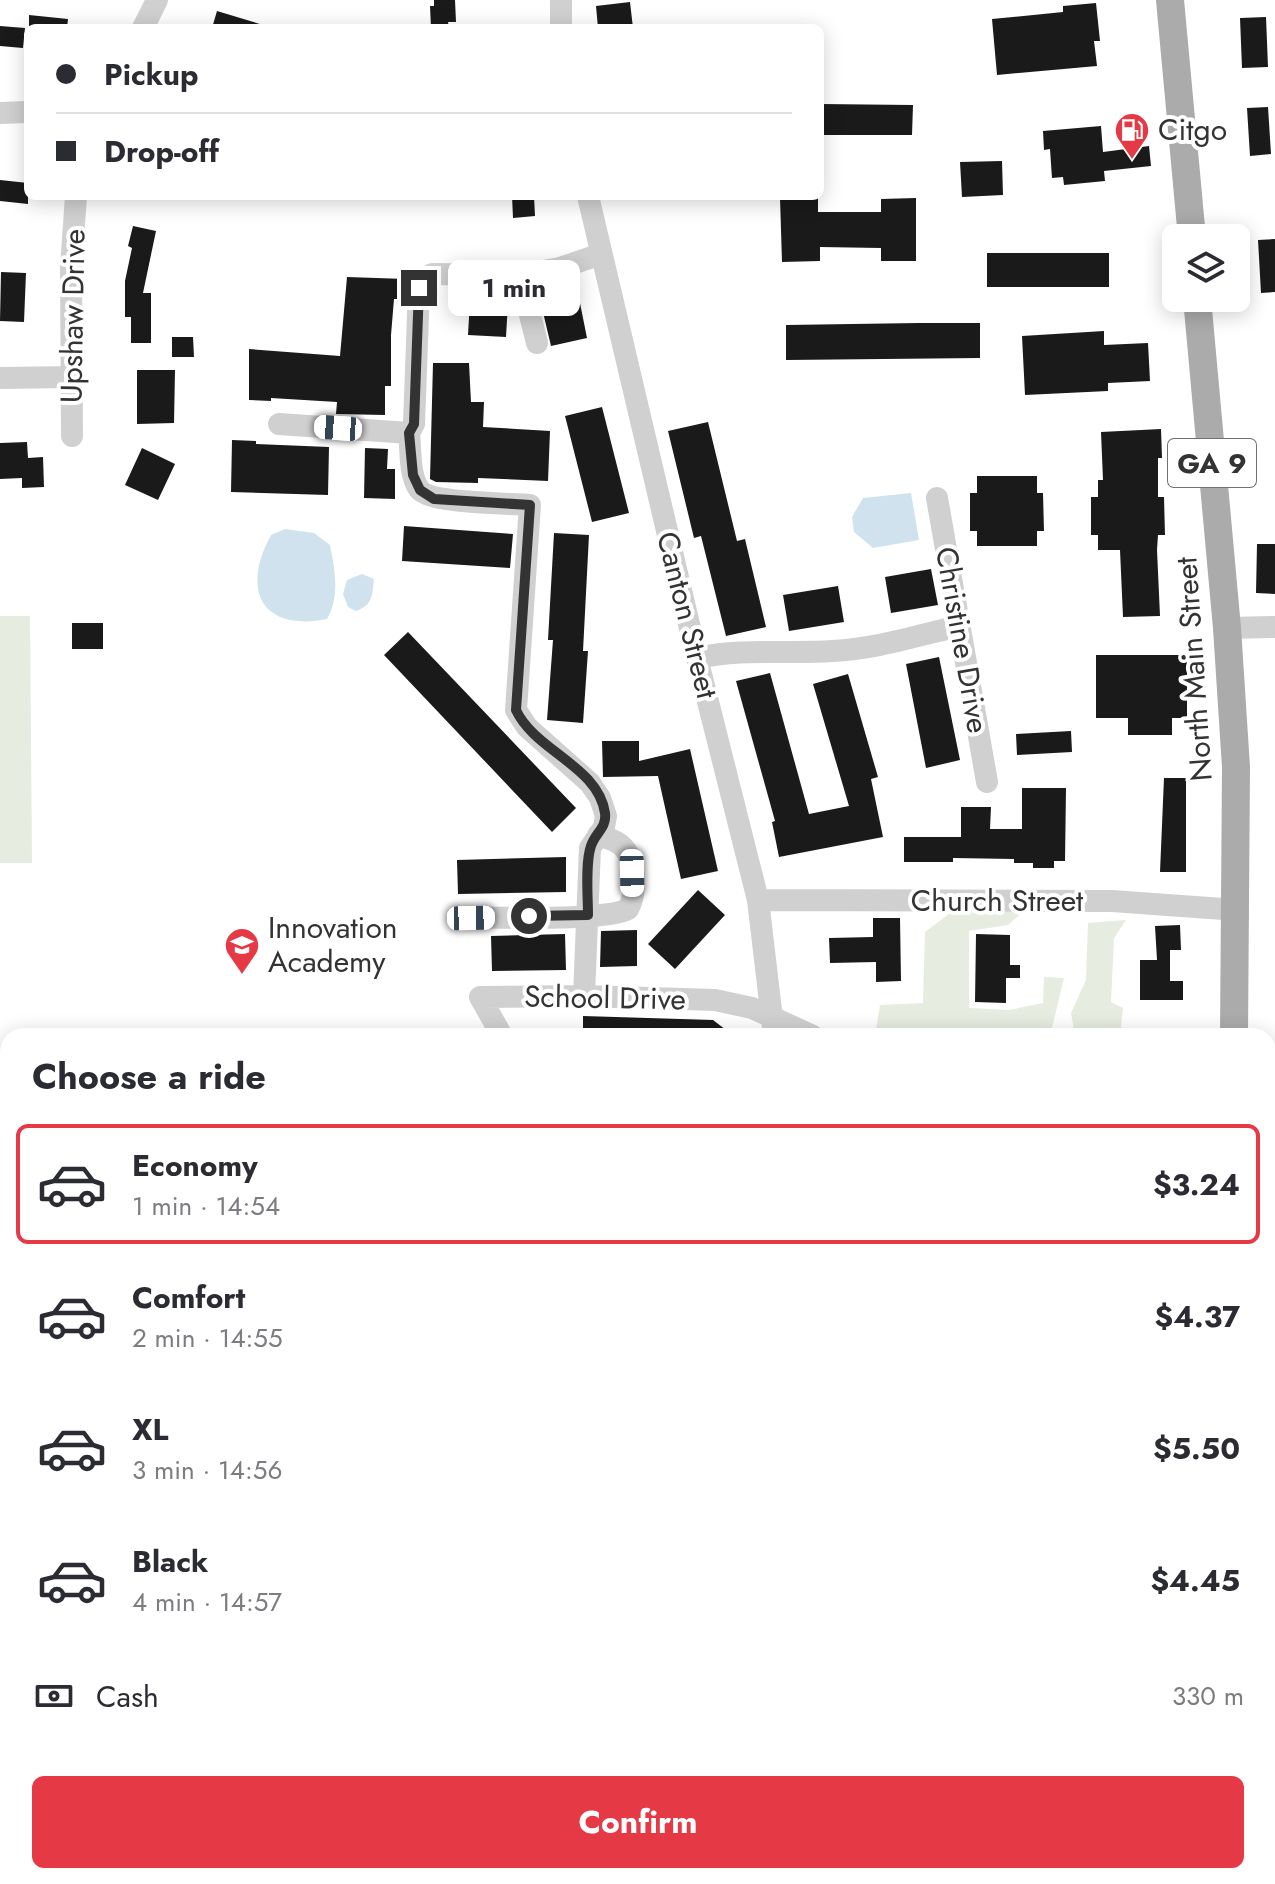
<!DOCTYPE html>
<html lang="en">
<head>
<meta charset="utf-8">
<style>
	:root { --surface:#fff; --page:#f2f2f3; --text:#2b2b33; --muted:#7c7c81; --line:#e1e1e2; --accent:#e63946 }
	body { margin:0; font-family:Jost,sans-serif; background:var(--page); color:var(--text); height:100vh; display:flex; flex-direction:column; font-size:30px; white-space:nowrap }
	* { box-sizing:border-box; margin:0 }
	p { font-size:26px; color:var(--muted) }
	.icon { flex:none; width:44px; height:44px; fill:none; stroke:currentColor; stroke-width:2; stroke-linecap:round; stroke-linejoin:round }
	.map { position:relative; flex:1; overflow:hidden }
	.details { position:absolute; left:0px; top:1028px; width:1276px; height:856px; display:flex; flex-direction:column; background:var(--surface); border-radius:24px 24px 0 0; box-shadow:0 4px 20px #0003 }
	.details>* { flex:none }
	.banner { position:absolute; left:24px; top:24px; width:800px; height:176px; border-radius:12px; box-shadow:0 4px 20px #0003; display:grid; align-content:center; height:176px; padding:0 32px; background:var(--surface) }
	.tools { position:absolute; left:1162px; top:224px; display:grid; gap:16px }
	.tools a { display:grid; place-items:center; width:88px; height:88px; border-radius:12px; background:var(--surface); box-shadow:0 4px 20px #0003; font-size:40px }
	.end { position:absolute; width:36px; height:36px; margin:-18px; border:10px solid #333; background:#fff; box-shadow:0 0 0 4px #fff }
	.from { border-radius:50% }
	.bubble { position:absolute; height:56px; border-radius:12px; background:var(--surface); box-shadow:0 4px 20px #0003; font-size:26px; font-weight:700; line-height:56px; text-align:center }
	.car { position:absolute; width:24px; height:48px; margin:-24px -12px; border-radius:10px; box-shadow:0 0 6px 2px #0007; background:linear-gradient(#fff 24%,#345 0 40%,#fff 0 76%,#345 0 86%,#fff 0) }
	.banner b { display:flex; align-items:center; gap:28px; height:76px; font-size:30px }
	.banner b+b { border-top:2px solid var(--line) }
	.banner i { width:20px; height:20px; background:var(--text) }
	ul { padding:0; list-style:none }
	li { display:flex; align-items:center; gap:24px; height:120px; margin:0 16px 12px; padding:0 16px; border:4px solid transparent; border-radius:12px }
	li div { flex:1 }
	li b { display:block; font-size:30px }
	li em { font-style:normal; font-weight:700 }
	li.on { border-color:var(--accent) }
	li>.icon { width:72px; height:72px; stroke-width:1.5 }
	h2 { padding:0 32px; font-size:36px; line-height:96px }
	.pay { display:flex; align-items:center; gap:20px; height:88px; padding:0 32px; font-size:30px }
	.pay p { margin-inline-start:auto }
	.primary-button { display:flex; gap:16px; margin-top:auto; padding:16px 32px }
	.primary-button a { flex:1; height:92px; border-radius:12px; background:var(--accent); color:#fff; font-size:32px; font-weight:700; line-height:92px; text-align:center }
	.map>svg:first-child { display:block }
	.green { fill:#e6ecdf }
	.water { fill:#cfe2ee }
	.building { fill:#1a1a1a }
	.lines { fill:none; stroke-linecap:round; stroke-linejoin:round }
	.minor { stroke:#d0d0d0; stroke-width:22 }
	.major { stroke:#ababab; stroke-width:28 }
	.route { stroke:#333; stroke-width:10 }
	.labels { text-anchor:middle; stroke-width:8; stroke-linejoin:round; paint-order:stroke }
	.shield { fill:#fff; stroke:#707070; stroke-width:2 }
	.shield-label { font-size:28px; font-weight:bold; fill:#333 }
	.poi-label { font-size:30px; fill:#333; stroke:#fff; text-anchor:start }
	.street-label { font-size:30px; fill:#333; stroke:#fff }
</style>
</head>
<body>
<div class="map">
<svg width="1275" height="1884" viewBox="0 0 1275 1884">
	<rect width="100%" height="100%" fill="#fff"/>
	<!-- green -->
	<path class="green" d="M 0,616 L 30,616 L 32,863 L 0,863 Z
		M 1024,911 L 1008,925 L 969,931 L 969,1008 L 1009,1010 L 1043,1003 L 1044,977 L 1064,978 L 1050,1036 L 875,1036 L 880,1005 L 923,1003 L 925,932 L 950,913 Z
		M 1126,920 L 1114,938 L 1111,1002 L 1123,1008 L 1120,1036 L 1103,1036 L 1103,1033 L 1074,1030 L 1071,1013 L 1086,980 L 1088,923 Z
		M 1268,1638 L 1275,1638 L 1275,1699 L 1268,1698 Z
		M 237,1876 L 358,1876 L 359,1884 L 238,1884 Z"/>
	<!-- water -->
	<path class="water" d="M 911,493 L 919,540 L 873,548 L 854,532 L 852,517 L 863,498 Z
		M 285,529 L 314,533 L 330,545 C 335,571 340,596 327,619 C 261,632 241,590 271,535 Z
		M 362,574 L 374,579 C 372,596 373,605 356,611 L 348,607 L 343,594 L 347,580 Z"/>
	<!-- building -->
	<path class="building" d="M 434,0 L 455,0 L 456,22 L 448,22 L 449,28 L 431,28 L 430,6 L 434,6 Z
		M 630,2 L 633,28 L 598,28 L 596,6 Z
		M 1096,3 L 1100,41 L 1094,41 L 1097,66 L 997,75 L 992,19 L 1063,12 L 1063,6 Z
		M 217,11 L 263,25 L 263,28 L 212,28 Z
		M 29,15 L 68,19 L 67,28 L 29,28 Z
		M 1266,17 L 1268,67 L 1242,68 L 1240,18 Z
		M 0,26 L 25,28 L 23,48 L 0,46 Z
		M 820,104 L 913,105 L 912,135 L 820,135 Z
		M 1268,107 L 1271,154 L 1250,156 L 1247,108 Z
		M 1101,126 L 1103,152 L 1149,146 L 1151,166 L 1104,171 L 1105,181 L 1064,185 L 1063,177 L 1052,178 L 1050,149 L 1044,150 L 1043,131 Z
		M 1002,161 L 1003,195 L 962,197 L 960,162 Z
		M 0,180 L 28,183 L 28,204 L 0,201 Z
		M 512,196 L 534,196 L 535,216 L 513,218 Z
		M 818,197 L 818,212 L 881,212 L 881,199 L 916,198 L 916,261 L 881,261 L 881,248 L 820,247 L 820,261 L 782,262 L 780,198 Z
		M 133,226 L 156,231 L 143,293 L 151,293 L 151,343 L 131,343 L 131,317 L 125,317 L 125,281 L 132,248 L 128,246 Z
		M 1275,239 L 1275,292 L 1261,293 L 1258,240 Z
		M 987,253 L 1109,253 L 1109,287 L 987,287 Z
		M 1,272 L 26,273 L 24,322 L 0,321 Z
		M 347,277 L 406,279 L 405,299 L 394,299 L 391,335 L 391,386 L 385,386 L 385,415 L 336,414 L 337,402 L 271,398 L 271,401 L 249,400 L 249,349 L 340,356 Z
		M 576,283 L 587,338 L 551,346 L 538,291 Z
		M 470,300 L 508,302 L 506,337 L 468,335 Z
		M 919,323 L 980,323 L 980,358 L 786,360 L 786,325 Z
		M 1104,331 L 1104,345 L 1148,343 L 1150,381 L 1108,383 L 1108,391 L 1025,395 L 1022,336 Z
		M 172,337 L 193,337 L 194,357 L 172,357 Z
		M 433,363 L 469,363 L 471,402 L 484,402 L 483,427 L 550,431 L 548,481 L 478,478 L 478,483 L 436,482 L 430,479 Z
		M 137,370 L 175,370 L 174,423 L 137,424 Z
		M 602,407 L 629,513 L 592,522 L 565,416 Z
		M 708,422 L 737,541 L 745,539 L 766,627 L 726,636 L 701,536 L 694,538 L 668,431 Z
		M 1161,429 L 1162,458 L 1158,458 L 1158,497 L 1164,497 L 1165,535 L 1158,535 L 1157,550 L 1160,616 L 1123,617 L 1120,550 L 1098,550 L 1098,535 L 1091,535 L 1091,497 L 1098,497 L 1098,480 L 1103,480 L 1101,432 Z
		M 232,440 L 256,441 L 256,444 L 329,447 L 328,495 L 231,492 Z
		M 27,442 L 28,458 L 43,457 L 44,487 L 22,488 L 22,478 L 0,479 L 0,443 Z
		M 142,448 L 175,464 L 158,500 L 125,485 Z
		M 365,448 L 388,449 L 387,469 L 395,469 L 395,499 L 364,498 Z
		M 977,476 L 1037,476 L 1037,493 L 1043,493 L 1044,531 L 1037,531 L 1037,546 L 977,546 L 977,531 L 970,531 L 970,493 L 977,493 Z
		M 404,526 L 513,534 L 510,568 L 402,561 Z
		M 554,533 L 589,535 L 583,651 L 588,651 L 583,723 L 547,720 L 553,640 L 548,640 Z
		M 1257,544 L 1275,544 L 1275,594 L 1256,593 Z
		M 931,569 L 938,605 L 891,613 L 885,577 Z
		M 838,586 L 844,622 L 789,631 L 783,595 Z
		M 72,623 L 103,623 L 103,649 L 72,649 Z
		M 408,632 L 576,808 L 552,832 L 384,655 Z
		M 1096,655 L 1187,655 L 1187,718 L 1172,718 L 1172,735 L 1128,735 L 1128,718 L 1096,718 Z
		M 939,657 L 960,760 L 926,768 L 906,664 Z
		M 770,673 L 809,814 L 849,806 L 813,684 L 848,674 L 878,777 L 871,779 L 883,837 L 779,857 L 772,822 L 775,821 L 736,681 Z
		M 1071,731 L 1072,752 L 1017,755 L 1016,734 Z
		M 602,741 L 639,741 L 639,761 L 690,749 L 718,871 L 681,879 L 658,776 L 603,777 Z
		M 1164,778 L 1186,778 L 1186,872 L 1160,872 Z
		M 1022,788 L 1066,788 L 1065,861 L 1054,861 L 1054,868 L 1033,868 L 1033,863 L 1014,863 L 1014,859 L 953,858 L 953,862 L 904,862 L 904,837 L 961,837 L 961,807 L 991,807 L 990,829 L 1022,829 Z
		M 566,857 L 566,892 L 458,894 L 457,860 Z
		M 698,890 L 725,915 L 675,969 L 648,944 Z
		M 873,918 L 900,918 L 901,981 L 876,982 L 876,962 L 830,963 L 829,938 L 873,937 Z
		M 1180,925 L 1181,950 L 1170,950 L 1170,981 L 1183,981 L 1183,1000 L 1140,1000 L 1140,960 L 1157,960 L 1155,926 Z
		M 637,930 L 637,966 L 600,967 L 601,931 Z
		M 565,934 L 566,970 L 492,971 L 491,936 Z
		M 976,934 L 1010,935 L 1010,965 L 1020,965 L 1020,978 L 1006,978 L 1006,1003 L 975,1002 Z
		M 583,1016 L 713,1020 L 734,1036 L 583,1036 Z"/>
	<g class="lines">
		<!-- minor -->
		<path class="minor" d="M 561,0 L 561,28
			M 143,28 L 157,0
			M 0,113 L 28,112
			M 588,196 L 697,658 L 758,900 L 774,1036
			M 520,275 L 537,343
			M 0,378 L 71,377
			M 279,424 L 409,433 L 414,424 L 419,288 L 426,278 L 432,274 L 520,275 L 560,268 L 601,254
			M 409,433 C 411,450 409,475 419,489 C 430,504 508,503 530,505 L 516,710 L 527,727 L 590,783 L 600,798 L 606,816 L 604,827 L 590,848 L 584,996
			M 72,436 L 71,267 L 76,196
			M 937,498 L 987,782
			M 1227,628 L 1275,627
			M 697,658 C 742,648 787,654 833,651 C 876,649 918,635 960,626
			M 758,900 L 1112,901 L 1237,910
			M 471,918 C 502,917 606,921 628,909 C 637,894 636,859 622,846 C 616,840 606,838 598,835
			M 502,1036 L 480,997 L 584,996 L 715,1000 L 752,1008 L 813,1036
			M 0,1378 L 8,1379
			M 1268,1418 L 1275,1418
			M 1268,1597 L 1275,1597
			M 1268,1740 L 1275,1740
			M 0,1775 L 8,1775
			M 142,1876 L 145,1884
			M 448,1876 L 448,1884
			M 724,1884 L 729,1876"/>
		<!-- major -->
		<path class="major" d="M 1170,0 L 1192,238
			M 1197,298 L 1227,628 L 1236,767 L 1234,1036
			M 1176,1884 L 1178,1876
			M 1201,1884 L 1204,1876"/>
	</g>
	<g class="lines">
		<!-- route -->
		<path class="route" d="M 419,288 L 414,424 L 409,433 L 413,475 L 420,490 L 434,499 L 530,505 L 516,710 C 535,751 598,766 605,813 C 607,828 595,833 591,846 C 585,863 588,897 588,915 L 529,916"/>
	</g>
	<!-- icons -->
	<defs>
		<g id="fuel-pin" transform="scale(1.8)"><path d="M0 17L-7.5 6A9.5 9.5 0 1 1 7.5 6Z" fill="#e63946" stroke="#fff"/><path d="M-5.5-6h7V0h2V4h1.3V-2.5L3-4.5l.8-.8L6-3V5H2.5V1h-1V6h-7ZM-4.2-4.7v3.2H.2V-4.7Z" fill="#fff"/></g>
		<g id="school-pin" transform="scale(1.8)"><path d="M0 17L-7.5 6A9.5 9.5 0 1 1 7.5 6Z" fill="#e63946" stroke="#fff"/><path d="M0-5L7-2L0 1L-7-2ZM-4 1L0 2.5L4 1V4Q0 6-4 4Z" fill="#fff"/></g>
	</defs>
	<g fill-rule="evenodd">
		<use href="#fuel-pin" x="1132" y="130"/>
		<use href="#school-pin" x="242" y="945"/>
	</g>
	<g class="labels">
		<!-- shield labels -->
		<rect class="shield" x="1168" y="439" width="88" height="48" rx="6"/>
		<g class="shield-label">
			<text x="1212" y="473">GA 9</text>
		</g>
		<!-- poi labels -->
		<g class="poi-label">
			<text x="1158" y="140">Citgo</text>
			<text x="268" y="938">Innovation<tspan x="268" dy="34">Academy</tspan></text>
		</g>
		<!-- street labels -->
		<g class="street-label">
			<text transform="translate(73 316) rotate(-89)" y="10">Upshaw Drive</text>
			<text transform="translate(687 615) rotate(76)" y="10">Canton Street</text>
			<text transform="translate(962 640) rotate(80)" y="10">Christine Drive</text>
			<text transform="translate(1194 669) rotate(-94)" y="10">North Main Street</text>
			<text x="997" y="911">Church Street</text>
			<text transform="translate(605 998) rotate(1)" y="10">School Drive</text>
		</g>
	</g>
</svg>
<div class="tools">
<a><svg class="icon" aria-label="layers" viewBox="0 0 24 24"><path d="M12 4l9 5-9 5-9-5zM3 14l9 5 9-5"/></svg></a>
</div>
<i class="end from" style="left:529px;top:916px"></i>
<i class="end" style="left:419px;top:288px"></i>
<div class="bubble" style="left:448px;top:260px;width:132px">1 min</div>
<i class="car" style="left:338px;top:428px;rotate:274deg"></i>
<i class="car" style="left:632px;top:873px;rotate:179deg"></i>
<i class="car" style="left:471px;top:918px;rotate:89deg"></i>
<div class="banner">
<b><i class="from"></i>Pickup</b>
<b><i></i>Drop-off</b>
</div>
<section class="details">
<h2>Choose a ride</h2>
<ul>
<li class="on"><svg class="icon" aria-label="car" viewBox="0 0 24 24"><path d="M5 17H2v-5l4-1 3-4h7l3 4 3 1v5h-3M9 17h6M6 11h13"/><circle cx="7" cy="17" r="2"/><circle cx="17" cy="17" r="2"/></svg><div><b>Economy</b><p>1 min · 14:54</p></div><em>$3.24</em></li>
<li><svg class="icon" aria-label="car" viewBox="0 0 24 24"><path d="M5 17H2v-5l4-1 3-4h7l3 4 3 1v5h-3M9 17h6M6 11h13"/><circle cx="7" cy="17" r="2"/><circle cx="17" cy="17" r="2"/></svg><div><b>Comfort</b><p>2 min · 14:55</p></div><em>$4.37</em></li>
<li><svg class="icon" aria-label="car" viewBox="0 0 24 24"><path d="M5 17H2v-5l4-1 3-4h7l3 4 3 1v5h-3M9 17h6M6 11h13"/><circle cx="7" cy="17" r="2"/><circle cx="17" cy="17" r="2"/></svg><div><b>XL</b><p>3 min · 14:56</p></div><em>$5.50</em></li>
<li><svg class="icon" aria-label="car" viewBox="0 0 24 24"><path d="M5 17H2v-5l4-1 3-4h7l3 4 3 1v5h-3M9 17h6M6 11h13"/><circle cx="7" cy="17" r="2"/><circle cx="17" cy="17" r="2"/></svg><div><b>Black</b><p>4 min · 14:57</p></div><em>$4.45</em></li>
</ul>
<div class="pay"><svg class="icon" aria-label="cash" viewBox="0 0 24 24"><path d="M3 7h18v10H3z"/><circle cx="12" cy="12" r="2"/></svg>Cash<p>330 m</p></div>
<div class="primary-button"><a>Confirm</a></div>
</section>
</div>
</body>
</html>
